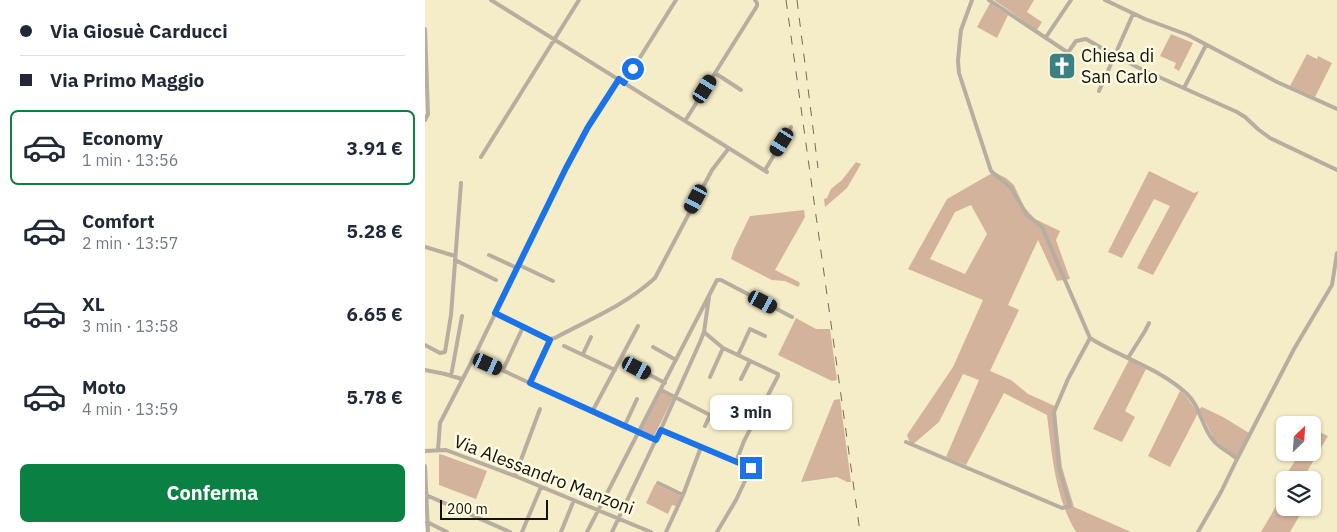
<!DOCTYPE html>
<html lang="it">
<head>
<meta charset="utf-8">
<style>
	:root { --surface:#fff; --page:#f6f6f7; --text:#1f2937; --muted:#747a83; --line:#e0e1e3; --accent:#0b8043 }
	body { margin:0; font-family:"IBM Plex Sans",sans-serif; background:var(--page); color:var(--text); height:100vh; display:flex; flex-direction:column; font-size:19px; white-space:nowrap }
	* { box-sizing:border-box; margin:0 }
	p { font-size:16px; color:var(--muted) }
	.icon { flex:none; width:28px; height:28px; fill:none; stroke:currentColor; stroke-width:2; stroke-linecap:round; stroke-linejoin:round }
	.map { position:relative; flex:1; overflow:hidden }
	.details { display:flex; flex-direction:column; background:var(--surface); width:425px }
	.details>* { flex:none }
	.top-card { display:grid; align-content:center; height:110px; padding:0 20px; background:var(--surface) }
	.needle { width:32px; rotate:25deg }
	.controls { position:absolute; left:851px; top:416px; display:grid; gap:10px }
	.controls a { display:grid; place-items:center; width:45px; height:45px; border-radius:8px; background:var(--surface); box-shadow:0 1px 4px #0004; font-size:25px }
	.scale { position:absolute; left:15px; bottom:12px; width:108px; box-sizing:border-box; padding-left:5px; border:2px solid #141105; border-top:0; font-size:14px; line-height:18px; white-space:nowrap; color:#141105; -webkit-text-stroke:4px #fffae4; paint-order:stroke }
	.end { position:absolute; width:22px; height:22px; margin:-11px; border:6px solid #1a73e8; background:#fff; box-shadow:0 0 0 2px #fff }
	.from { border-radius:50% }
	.bubble { position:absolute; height:35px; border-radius:8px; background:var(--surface); box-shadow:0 1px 4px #0004; font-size:16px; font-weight:700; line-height:35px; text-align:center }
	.car { position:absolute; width:15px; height:30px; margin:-15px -8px; border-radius:6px; box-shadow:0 0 4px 1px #0007; background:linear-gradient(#222 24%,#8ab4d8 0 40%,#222 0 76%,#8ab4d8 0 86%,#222 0) }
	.top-card b { display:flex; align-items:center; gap:18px; height:48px; font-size:19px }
	.top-card b+b { border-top:1px solid var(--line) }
	.top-card i { width:12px; height:12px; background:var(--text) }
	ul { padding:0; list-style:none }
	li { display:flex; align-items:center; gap:15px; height:75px; margin:0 10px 8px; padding:0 10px; border:2px solid transparent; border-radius:8px }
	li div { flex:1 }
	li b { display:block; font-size:19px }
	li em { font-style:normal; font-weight:700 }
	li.selected { border-color:var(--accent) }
	li>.icon { width:45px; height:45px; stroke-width:1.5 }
	.primary-button { display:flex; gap:10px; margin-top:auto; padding:10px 20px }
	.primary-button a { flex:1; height:58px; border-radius:8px; background:var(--accent); color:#fff; font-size:20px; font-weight:700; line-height:58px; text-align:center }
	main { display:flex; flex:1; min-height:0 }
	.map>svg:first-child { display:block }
	.green { fill:#d4b39c; fill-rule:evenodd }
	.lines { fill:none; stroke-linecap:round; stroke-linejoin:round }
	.street { stroke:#b7aea0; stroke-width:4 }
	.rail { stroke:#716c56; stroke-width:1; stroke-dasharray:9 9; stroke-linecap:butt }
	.route { stroke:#1a73e8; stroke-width:6 }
	.labels { text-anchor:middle; stroke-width:5; stroke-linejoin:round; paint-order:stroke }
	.poi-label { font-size:18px; fill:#141105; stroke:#fffae4; text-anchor:start }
	.street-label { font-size:18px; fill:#141105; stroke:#fffae4 }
</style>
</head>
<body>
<main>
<section class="details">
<div class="top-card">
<b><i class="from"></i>Via Giosuè Carducci</b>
<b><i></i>Via Primo Maggio</b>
</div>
<ul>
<li class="selected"><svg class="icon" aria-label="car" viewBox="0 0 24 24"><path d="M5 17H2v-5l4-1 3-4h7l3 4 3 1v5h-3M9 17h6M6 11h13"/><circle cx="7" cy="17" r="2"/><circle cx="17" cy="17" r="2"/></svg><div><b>Economy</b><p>1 min · 13:56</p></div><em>3.91 €</em></li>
<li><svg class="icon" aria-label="car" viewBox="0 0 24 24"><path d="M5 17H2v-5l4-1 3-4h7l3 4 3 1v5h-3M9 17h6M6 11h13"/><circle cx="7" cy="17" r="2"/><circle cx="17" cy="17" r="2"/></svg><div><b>Comfort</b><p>2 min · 13:57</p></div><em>5.28 €</em></li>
<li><svg class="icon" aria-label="car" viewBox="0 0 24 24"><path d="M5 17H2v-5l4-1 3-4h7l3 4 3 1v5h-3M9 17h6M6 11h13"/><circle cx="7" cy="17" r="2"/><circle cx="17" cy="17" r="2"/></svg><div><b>XL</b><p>3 min · 13:58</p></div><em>6.65 €</em></li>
<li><svg class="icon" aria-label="car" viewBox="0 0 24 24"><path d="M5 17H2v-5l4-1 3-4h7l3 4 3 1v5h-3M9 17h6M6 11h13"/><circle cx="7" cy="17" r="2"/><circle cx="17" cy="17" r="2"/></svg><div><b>Moto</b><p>4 min · 13:59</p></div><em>5.78 €</em></li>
</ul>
<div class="primary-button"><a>Conferma</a></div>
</section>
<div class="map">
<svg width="912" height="532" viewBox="0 0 912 532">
	<rect width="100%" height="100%" fill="#f5edc8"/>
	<!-- green -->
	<path class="green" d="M 569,0 L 609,0 L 602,12 L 617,22 L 612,30 Z
		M 565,3 L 583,15 L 572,38 L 552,27 Z
		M 746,34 L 768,43 L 754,71 L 749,68 L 751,63 L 735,56 Z
		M 882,54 L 892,59 L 893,56 L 907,63 L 890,97 L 865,86 Z
		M 431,162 L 436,164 L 422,188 L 400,207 L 399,199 L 402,198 L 406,189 L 417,180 Z
		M 724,171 L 769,193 L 774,191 L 728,275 L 712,268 L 745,206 L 729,199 L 697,258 L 683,252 Z
		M 569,172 L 581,178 L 589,185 L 599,207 L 610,219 L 635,231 L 631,240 L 645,279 L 632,281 L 613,240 L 583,305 L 594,310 L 565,371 L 586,380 L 603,394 L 630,406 L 637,467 L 649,507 L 706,532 L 651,532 C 630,497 627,455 622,415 L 579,393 L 541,465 L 521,457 L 554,380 L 538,374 L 514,422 L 486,446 L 482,435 L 528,367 L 558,300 L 483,269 L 522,199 ZM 546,205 L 562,234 L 540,274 L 505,259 L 530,212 Z
		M 379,210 L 380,217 L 350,270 L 374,282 L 375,284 L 373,287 L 360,281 L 347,280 L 306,259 L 309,249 L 325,216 Z
		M 371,318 L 391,329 L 405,329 L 412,380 L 407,381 L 353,355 Z
		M 704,360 L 721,369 L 700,411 L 710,417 L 697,442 L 668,429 Z
		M 755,391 L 761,396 L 773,413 L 745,467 L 723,456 Z
		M 236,392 L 248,398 L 229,436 L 216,430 Z
		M 415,399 L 426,482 L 422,482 L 412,477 L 376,482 L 409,400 Z
		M 777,407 L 798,417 L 824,433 L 811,457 L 789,439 L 774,409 Z
		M 889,429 L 903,436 L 877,480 L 860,480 L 860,485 L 856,483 L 875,453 L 888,452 L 888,432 Z
		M 14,454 L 18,455 L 62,471 L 51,499 L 14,485 Z
		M 230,484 L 256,496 L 251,506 L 247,505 L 243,514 L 221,503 Z
		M 860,491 L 860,508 L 879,508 L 865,532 L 836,532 Z"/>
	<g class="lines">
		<!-- street -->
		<path class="street" d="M 66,0 L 342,172
			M 547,0 L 536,30 L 535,39 L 533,61 L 534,73 L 566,171 L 586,188 L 602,215 L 617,227 L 665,338
			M 564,0 L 642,52 L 644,51 L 651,41 L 661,39 L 687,54 L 714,68 L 812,112 L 820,117 L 834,130 L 845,138 L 912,170
			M 680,0 L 720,19 L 763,35 L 852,82 L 912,109
			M 0,29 L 3,114 L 0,120
			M 621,37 L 646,0
			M 290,73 L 316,90
			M 199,83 L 251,0
			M 759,88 L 781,45
			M 674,91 L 708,14
			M 260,121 L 332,6 L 332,3 L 330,0
			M 56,157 L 154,0
			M 340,170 L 366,127
			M 0,247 L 30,256
			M 64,255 L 92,268
			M 30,260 L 71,280
			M 94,265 L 128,281
			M 70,313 L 125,339 L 130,338 C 167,318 199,306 230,278 L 287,170 L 304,148
			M 279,332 L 298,348 L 353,374 L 353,376 L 319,441 L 311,462
			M 665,338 C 696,358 735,368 762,394 C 775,406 777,427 788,440 C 794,448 805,452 812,459
			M 0,345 L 15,353 L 20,352 L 26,315 L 36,183
			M 139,346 L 190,370
			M 228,347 L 251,360
			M 158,354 L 166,337
			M 313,355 L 325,329 L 340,336
			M 49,357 L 199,427 L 231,440
			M 703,358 L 720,331 L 724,323
			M 212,368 L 240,383
			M 0,370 L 20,374 L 37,379
			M 78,370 L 98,327
			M 26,376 L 37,316
			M 285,377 L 298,348
			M 316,379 L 325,361
			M 105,383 L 125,339
			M 236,390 L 285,415 L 280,426
			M 167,412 L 213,326
			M 199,427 L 212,399
			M 236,429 L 326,468 L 311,500 L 292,532
			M 481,442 L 637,508 L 645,506 L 634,468 L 629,412 L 643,379 L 665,338
			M 13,450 L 15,423 L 49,357 L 141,168 L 163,127 L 194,79
			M 0,451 L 21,450 L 90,476 L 226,532
			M 0,466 L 3,532
			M 90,476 L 115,409
			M 233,483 L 258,495
			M 1,495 L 85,532
			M 2,522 L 22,532
			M 97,532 L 116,487
			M 136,532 L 149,500
			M 162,532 L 292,280 L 296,280 L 367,317
			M 187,532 L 236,429 L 275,342 L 279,332 L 284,297
			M 241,532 L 258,495 L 276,447
			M 773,532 L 796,492 L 812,459 L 869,349 L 907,285 L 912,253"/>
		<!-- rail -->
		<path class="rail" d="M 361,0 L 435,532
			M 372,0 L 393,168"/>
	</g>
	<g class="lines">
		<!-- route -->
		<path class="route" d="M 208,69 L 199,83 L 194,79 L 163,127 L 141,168 L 70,313 L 125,340 L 105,383 L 231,440 L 236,430 L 326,468"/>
	</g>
	<!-- icons -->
	<defs>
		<g id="church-square" transform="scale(1.4375)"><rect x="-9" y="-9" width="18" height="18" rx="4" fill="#398182" stroke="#fffae4"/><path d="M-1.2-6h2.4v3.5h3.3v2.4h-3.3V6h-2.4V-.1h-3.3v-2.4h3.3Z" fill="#fff"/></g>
	</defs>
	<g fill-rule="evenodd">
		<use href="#church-square" x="637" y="66"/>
	</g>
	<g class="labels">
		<!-- poi labels -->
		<g class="poi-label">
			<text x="656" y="62">Chiesa di<tspan x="656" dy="21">San Carlo</tspan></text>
		</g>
		<!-- street labels -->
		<g class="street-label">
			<text transform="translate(119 475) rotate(21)" y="6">Via Alessandro Manzoni</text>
		</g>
	</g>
</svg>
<div class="controls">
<a><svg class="needle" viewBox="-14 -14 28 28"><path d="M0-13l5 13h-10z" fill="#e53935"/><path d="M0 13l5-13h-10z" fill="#747a83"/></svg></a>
<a><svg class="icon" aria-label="layers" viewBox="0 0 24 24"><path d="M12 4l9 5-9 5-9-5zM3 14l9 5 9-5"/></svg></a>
</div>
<div class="scale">200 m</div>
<i class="end from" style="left:208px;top:69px"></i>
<i class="end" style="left:326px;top:468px"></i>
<div class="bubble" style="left:285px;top:395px;width:82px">3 min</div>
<i class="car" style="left:280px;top:89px;rotate:32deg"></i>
<i class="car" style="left:357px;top:142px;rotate:212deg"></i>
<i class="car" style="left:271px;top:199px;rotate:208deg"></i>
<i class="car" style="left:338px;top:302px;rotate:118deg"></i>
<i class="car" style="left:63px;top:364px;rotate:114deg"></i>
<i class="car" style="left:212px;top:368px;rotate:118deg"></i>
</div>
</main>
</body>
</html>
